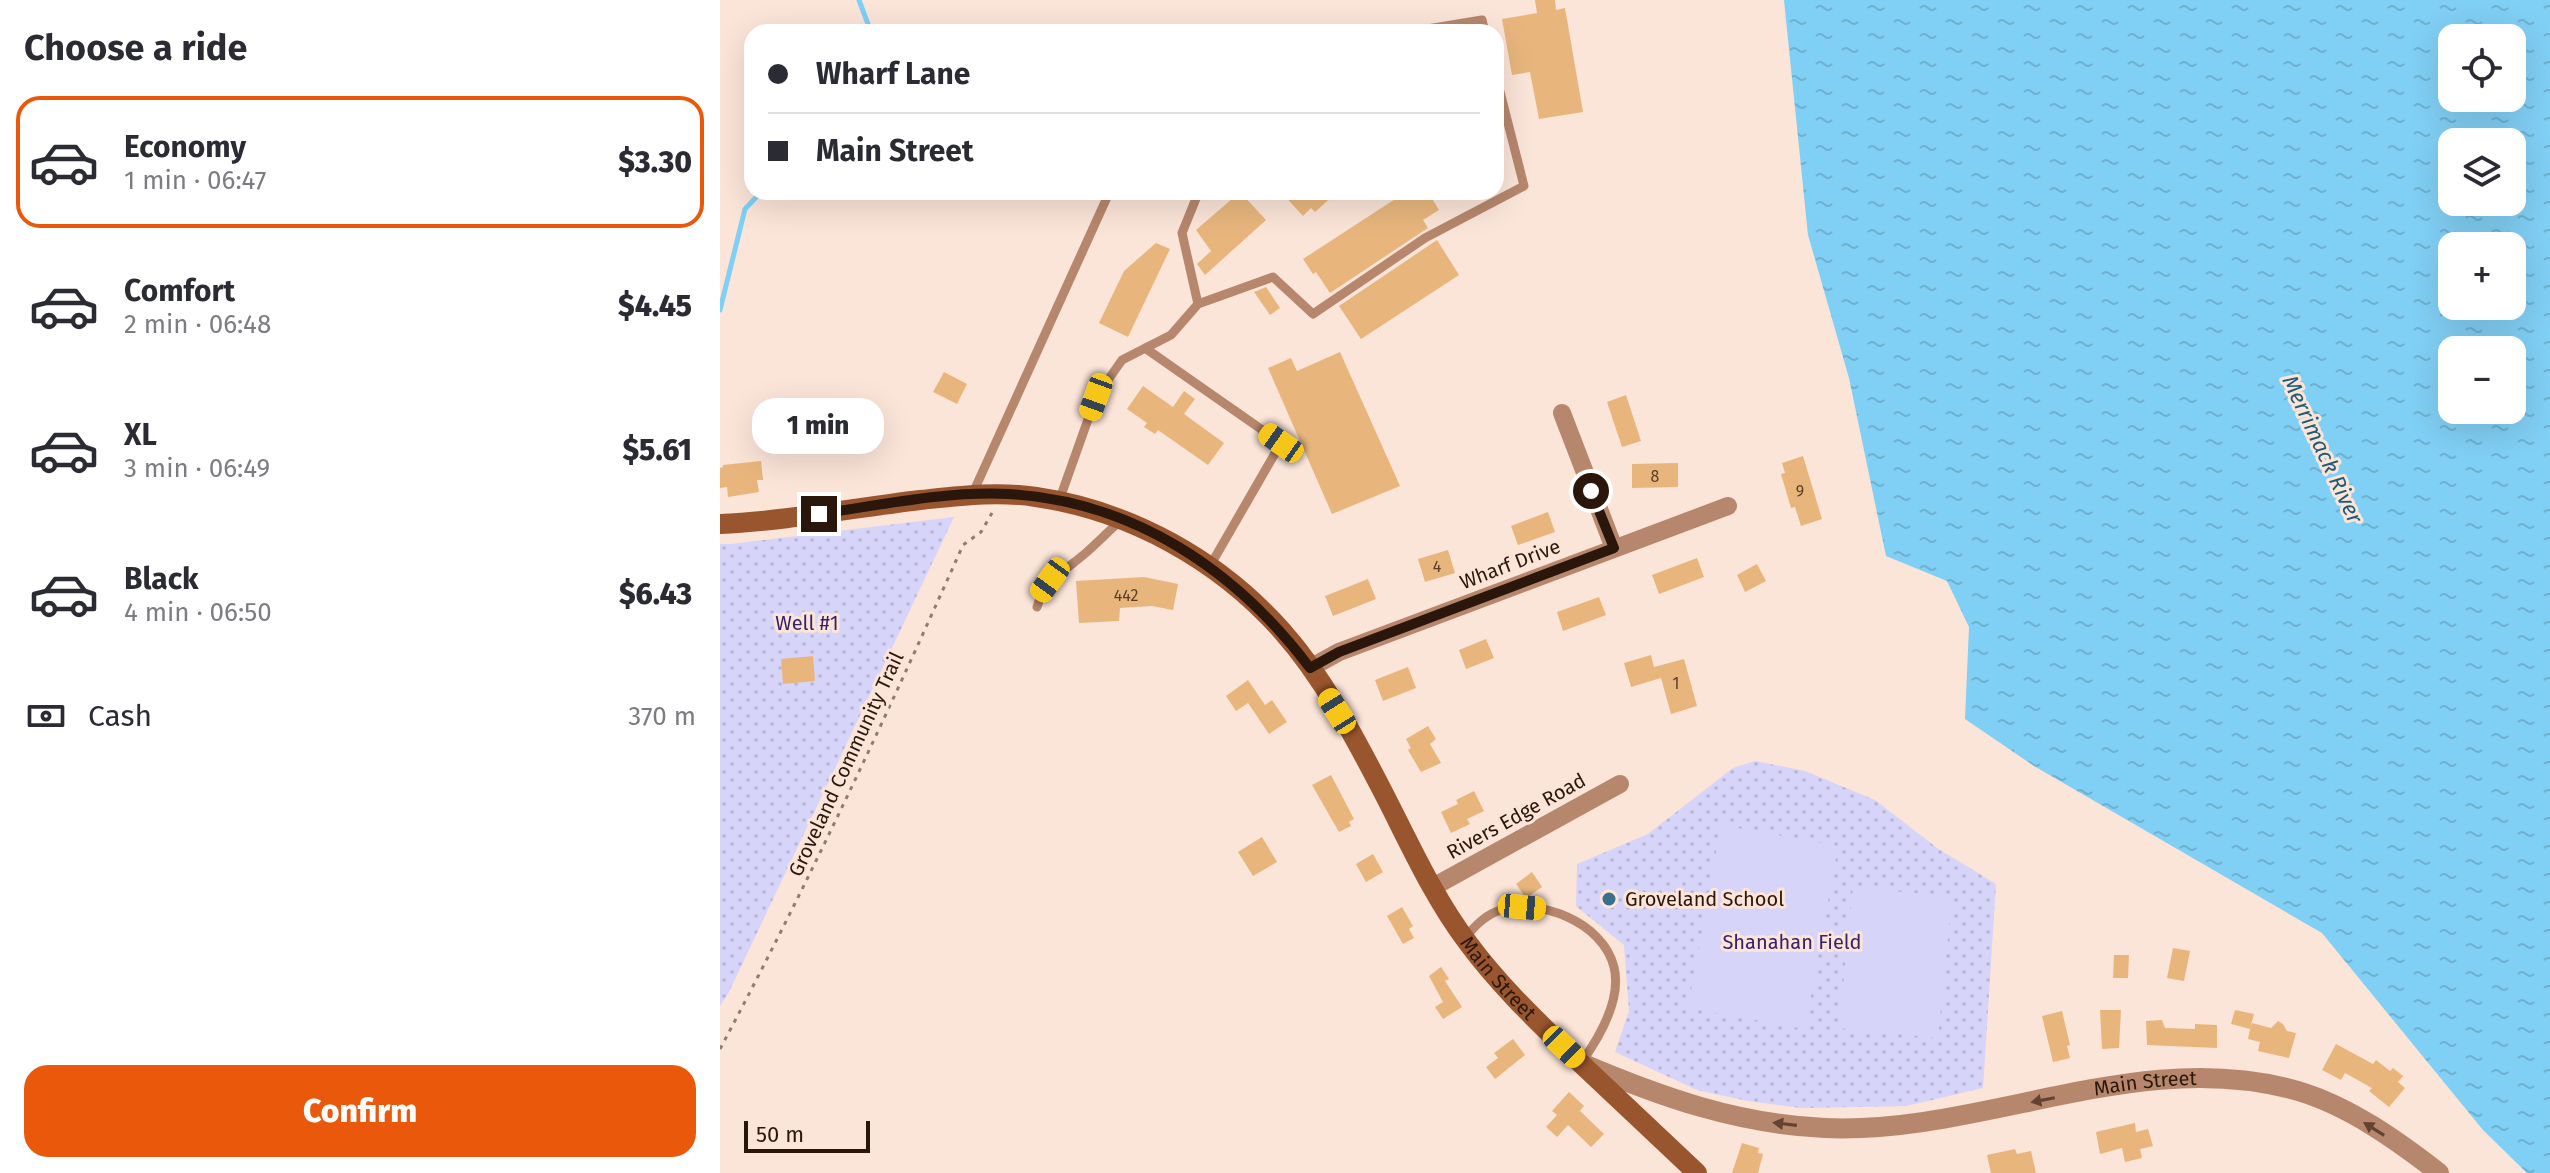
<!DOCTYPE html>
<html lang="en">
<head>
<meta charset="utf-8">
<style>
	:root { --surface:#fff; --page:#f2f2f3; --text:#2b2b33; --muted:#7c7c81; --line:#e1e1e2; --accent:#ea580c }
	body { margin:0; font-family:"Fira Sans",sans-serif; background:var(--page); color:var(--text); height:100vh; display:flex; flex-direction:column; font-size:30px; white-space:nowrap }
	* { box-sizing:border-box; margin:0 }
	p { font-size:26px; color:var(--muted) }
	.icon { flex:none; width:44px; height:44px; fill:none; stroke:currentColor; stroke-width:2; stroke-linecap:round; stroke-linejoin:round }
	.map { position:relative; flex:1; overflow:hidden }
	.drawer { display:flex; flex-direction:column; background:var(--surface); width:720px }
	.drawer>* { flex:none }
	.banner { position:absolute; left:24px; top:24px; width:760px; height:176px; border-radius:24px; box-shadow:0 8px 32px #0002; display:grid; align-content:center; height:176px; padding:0 24px; background:var(--surface) }
	.controls { position:absolute; left:1718px; top:24px; display:grid; gap:16px }
	.controls a { display:grid; place-items:center; width:88px; height:88px; border-radius:16px; background:var(--surface); box-shadow:0 8px 32px #0002; font-size:40px }
	.scale { position:absolute; left:24px; bottom:20px; width:126px; box-sizing:border-box; padding-left:8px; border:4px solid #2a160b; border-top:0; font-size:22px; line-height:28px; white-space:nowrap; color:#2a160b; -webkit-text-stroke:6px #fbe4d8; paint-order:stroke }
	.end { position:absolute; width:36px; height:36px; margin:-18px; border:10px solid #2a160b; background:#fff; box-shadow:0 0 0 4px #fff }
	.from { border-radius:50% }
	.bubble { position:absolute; height:56px; border-radius:24px; background:var(--surface); box-shadow:0 8px 32px #0002; font-size:26px; font-weight:800; line-height:56px; text-align:center }
	.car { position:absolute; width:24px; height:48px; margin:-24px -12px; border-radius:10px; box-shadow:0 0 6px 2px #0007; background:linear-gradient(#f5c518 24%,#345 0 40%,#f5c518 0 76%,#345 0 86%,#f5c518 0) }
	.banner b { display:flex; align-items:center; gap:28px; height:76px; font-size:30px }
	.banner b+b { border-top:2px solid var(--line) }
	.banner i { width:20px; height:20px; background:var(--text) }
	ul { padding:0; list-style:none }
	li { display:flex; align-items:center; gap:24px; height:132px; margin:0 16px 12px; padding:0 8px; border:4px solid transparent; border-radius:24px }
	li div { flex:1 }
	li b { display:block; font-size:30px }
	li em { font-style:normal; font-weight:800 }
	li.active { border-color:var(--accent) }
	li>.icon { width:72px; height:72px; stroke-width:1.5 }
	h2 { padding:0 24px; font-size:36px; line-height:96px }
	.pay { display:flex; align-items:center; gap:20px; height:88px; padding:0 24px; font-size:30px }
	.pay p { margin-inline-start:auto }
	.cta { display:flex; gap:16px; margin-top:auto; padding:16px 24px }
	.cta a { flex:1; height:92px; border-radius:24px; background:var(--accent); color:#fff; font-size:32px; font-weight:800; line-height:92px; text-align:center }
	main { display:flex; flex:1; min-height:0 }
	.map>svg:first-child { display:block }
	.park { fill:url(#park-dots) }
	.garden { fill:#d7d4fa }
	.water { fill:url(#water-ripples); fill-rule:evenodd }
	.lines { fill:none; stroke-linecap:round; stroke-linejoin:round }
	.stream { stroke:#80cff4; stroke-width:5 }
	.building { fill:#e8b67d }
	.path { stroke:#917b70; stroke-width:3; stroke-dasharray:4 6; stroke-linecap:butt }
	.service { stroke:#b6876d; stroke-width:9 }
	.minor { stroke:#b6876d; stroke-width:18 }
	.tertiary { stroke:#b6876d; stroke-width:20 }
	.secondary { stroke:#99552d; stroke-width:20 }
	.oneway { fill:#624332 }
	.route { stroke:#2a160b; stroke-width:10 }
	.poi-dot { fill:#38718b; stroke:#fbe4d8; stroke-width:3 }
	.labels { text-anchor:middle; stroke-width:6; stroke-linejoin:round; paint-order:stroke }
	.number-label { font-size:16px; fill:#5a3e28 }
	.street-label { font-size:20px; fill:#2a160b; stroke:#fbe4d8 }
	.park-label { font-size:20px; fill:#35216c; stroke:#fbe4d8 }
	.poi-label { font-size:20px; fill:#2a160b; stroke:#fbe4d8; text-anchor:start }
	.water-label { font-size:22px; font-style:italic; fill:#1e5b75; stroke:#fbe4d8 }
</style>
</head>
<body>
<main>
<section class="drawer">
<h2>Choose a ride</h2>
<ul>
<li class="active"><svg class="icon" aria-label="car" viewBox="0 0 24 24"><path d="M5 17H2v-5l4-1 3-4h7l3 4 3 1v5h-3M9 17h6M6 11h13"/><circle cx="7" cy="17" r="2"/><circle cx="17" cy="17" r="2"/></svg><div><b>Economy</b><p>1 min · 06:47</p></div><em>$3.30</em></li>
<li><svg class="icon" aria-label="car" viewBox="0 0 24 24"><path d="M5 17H2v-5l4-1 3-4h7l3 4 3 1v5h-3M9 17h6M6 11h13"/><circle cx="7" cy="17" r="2"/><circle cx="17" cy="17" r="2"/></svg><div><b>Comfort</b><p>2 min · 06:48</p></div><em>$4.45</em></li>
<li><svg class="icon" aria-label="car" viewBox="0 0 24 24"><path d="M5 17H2v-5l4-1 3-4h7l3 4 3 1v5h-3M9 17h6M6 11h13"/><circle cx="7" cy="17" r="2"/><circle cx="17" cy="17" r="2"/></svg><div><b>XL</b><p>3 min · 06:49</p></div><em>$5.61</em></li>
<li><svg class="icon" aria-label="car" viewBox="0 0 24 24"><path d="M5 17H2v-5l4-1 3-4h7l3 4 3 1v5h-3M9 17h6M6 11h13"/><circle cx="7" cy="17" r="2"/><circle cx="17" cy="17" r="2"/></svg><div><b>Black</b><p>4 min · 06:50</p></div><em>$6.43</em></li>
</ul>
<div class="pay"><svg class="icon" aria-label="cash" viewBox="0 0 24 24"><path d="M3 7h18v10H3z"/><circle cx="12" cy="12" r="2"/></svg>Cash<p>370 m</p></div>
<div class="cta"><a>Confirm</a></div>
</section>
<div class="map">
<svg width="1830" height="1173" viewBox="0 0 1830 1173">
	<defs>
		<pattern id="park-dots" width="8" height="8" patternUnits="userSpaceOnUse" patternTransform="scale(2)"><rect width="8" height="8" fill="#d7d4fa"/><path d="M2 2h.1M6 6h.1" fill="none" stroke="#b9b5d5" stroke-width="1.8" stroke-linecap="round"/></pattern>
		<pattern id="water-ripples" width="26" height="14" patternUnits="userSpaceOnUse" patternTransform="scale(2)"><rect width="26" height="14" fill="#80cff4"/><path d="M2 4q2-2 4 0t4 0M15 11q2-2 4 0t4 0" fill="none" stroke="#6fb1d0"/></pattern>
	</defs>
	<rect width="100%" height="100%" fill="#fbe4d8"/>
	<!-- park -->
	<path class="park" d="M 234,517 L 9,992 L 0,1006 L 0,544 L 11,544 Z
		M 1035,761 L 1085,771 L 1155,800 L 1217,848 L 1276,884 L 1263,1088 L 1186,1106 L 1081,1108 L 1028,1101 L 977,1090 L 895,1052 L 909,1011 L 904,945 L 856,906 L 857,864 L 928,834 L 1013,768 Z"/>
	<!-- garden -->
	<path class="garden" d="M 1001,825 L 1118,846 L 1085,1029 L 968,1008 Z
		M 1133,887 L 1232,897 L 1218,1038 L 1119,1028 Z"/>
	<!-- water -->
	<path class="water" d="M 1064,0 L 1830,0 L 1830,1173 L 1807,1173 L 1763,1130 L 1602,933 L 1314,766 L 1245,719 L 1249,627 L 1227,581 L 1166,556 L 1129,378 L 1088,235 ZM 1732,38 L 1792,38 L 1792,98 L 1732,98 ZM 1732,142 L 1792,142 L 1792,202 L 1732,202 ZM 1732,246 L 1792,246 L 1792,306 L 1732,306 ZM 1732,350 L 1792,350 L 1792,410 L 1732,410 Z"/>
	<g class="lines">
		<!-- stream -->
		<path class="stream" d="M 139,0 L 151,32
			M 0,310 L 25,209 L 41,192"/>
	</g>
	<!-- building -->
	<path class="building" d="M 815,0 L 835,0 L 836,10 L 845,8 L 863,112 L 819,119 L 810,72 L 792,75 L 782,19 L 817,13 Z
		M 520,192 L 546,220 L 485,275 L 477,264 L 491,251 L 476,230 Z
		M 561,192 L 617,192 L 595,212 L 591,208 L 583,216 Z
		M 686,192 L 708,192 L 719,210 L 703,220 L 708,228 L 610,293 L 596,272 L 593,274 L 583,259 Z
		M 717,240 L 739,275 L 641,339 L 619,306 Z
		M 436,243 L 450,249 L 408,337 L 379,323 L 404,271 Z
		M 546,287 L 560,308 L 550,315 L 534,292 Z
		M 620,352 L 680,486 L 612,514 L 548,368 L 571,358 L 577,371 Z
		M 224,372 L 247,384 L 237,404 L 213,392 Z
		M 423,386 L 453,407 L 464,391 L 475,399 L 464,414 L 504,443 L 488,465 L 438,430 L 435,434 L 424,427 L 427,423 L 407,409 Z
		M 906,395 L 921,441 L 902,447 L 887,402 Z
		M 1083,456 L 1102,519 L 1081,526 L 1075,507 L 1071,508 L 1061,474 L 1065,473 L 1062,463 Z
		M 41,461 L 43,480 L 37,480 L 39,492 L 8,497 L 7,487 L 0,488 L 0,468 L 3,467 L 3,465 Z
		M 958,463 L 958,487 L 912,488 L 912,464 Z
		M 828,512 L 835,532 L 798,545 L 791,526 Z
		M 728,550 L 735,573 L 705,582 L 698,559 Z
		M 977,558 L 984,577 L 939,594 L 932,575 Z
		M 1037,564 L 1046,581 L 1025,592 L 1017,575 Z
		M 424,577 L 458,584 L 453,610 L 432,606 L 400,608 L 399,621 L 359,623 L 356,581 Z
		M 648,579 L 656,599 L 613,616 L 605,596 Z
		M 879,597 L 886,615 L 843,631 L 837,612 Z
		M 766,639 L 774,658 L 746,669 L 739,650 Z
		M 931,655 L 934,667 L 964,659 L 977,706 L 951,714 L 941,678 L 911,687 L 904,663 Z
		M 93,656 L 95,681 L 63,684 L 61,659 Z
		M 688,667 L 696,688 L 663,701 L 655,680 Z
		M 528,680 L 545,705 L 552,700 L 567,722 L 549,734 L 528,703 L 516,711 L 506,696 Z
		M 708,726 L 716,739 L 710,744 L 721,763 L 701,772 L 688,750 L 691,748 L 686,739 Z
		M 611,775 L 634,819 L 629,822 L 631,826 L 619,832 L 592,785 Z
		M 754,791 L 764,811 L 747,819 L 750,824 L 731,833 L 721,812 L 738,804 L 736,800 Z
		M 542,837 L 557,862 L 533,876 L 518,852 Z
		M 653,854 L 663,872 L 646,882 L 636,864 Z
		M 812,872 L 822,887 L 806,898 L 796,884 Z
		M 682,907 L 693,926 L 689,929 L 694,938 L 683,944 L 667,916 Z
		M 1453,948 L 1470,951 L 1464,981 L 1447,978 Z
		M 1394,955 L 1409,955 L 1408,978 L 1393,978 Z
		M 721,967 L 729,979 L 725,981 L 742,1007 L 723,1019 L 715,1007 L 723,1002 L 709,976 Z
		M 1380,1010 L 1401,1010 L 1399,1048 L 1382,1049 Z
		M 1515,1010 L 1534,1014 L 1530,1029 L 1532,1023 L 1551,1028 L 1558,1021 L 1563,1024 L 1567,1031 L 1576,1033 L 1569,1058 L 1538,1051 L 1540,1042 L 1528,1039 L 1530,1029 L 1511,1024 Z
		M 1342,1011 L 1350,1045 L 1347,1046 L 1350,1058 L 1333,1062 L 1322,1016 Z
		M 1442,1020 L 1445,1028 L 1475,1029 L 1475,1024 L 1497,1025 L 1497,1048 L 1427,1045 L 1426,1021 Z
		M 793,1039 L 805,1055 L 775,1079 L 766,1067 L 778,1058 L 774,1053 Z
		M 1616,1044 L 1653,1064 L 1656,1060 L 1670,1071 L 1673,1068 L 1683,1076 L 1678,1082 L 1685,1088 L 1669,1107 L 1649,1091 L 1652,1088 L 1625,1073 L 1621,1080 L 1602,1070 Z
		M 849,1092 L 864,1106 L 860,1111 L 884,1134 L 871,1147 L 848,1125 L 837,1137 L 826,1127 L 837,1115 L 832,1111 Z
		M 1415,1123 L 1416,1132 L 1428,1129 L 1433,1146 L 1420,1149 L 1422,1158 L 1405,1162 L 1402,1148 L 1380,1154 L 1376,1132 Z
		M 1022,1143 L 1039,1148 L 1038,1153 L 1043,1154 L 1038,1173 L 1012,1173 Z
		M 1295,1149 L 1297,1154 L 1311,1151 L 1316,1173 L 1271,1173 L 1267,1155 Z"/>
	<g class="lines">
		<!-- path -->
		<path class="path" d="M 0,1049 C 88,884 167,715 243,545 L 261,532 L 272,513"/>
		<!-- service -->
		<path class="service" d="M 689,32 L 762,20 L 765,32
			M 478,304 L 462,233 L 477,196 L 481,192
			M 425,348 L 561,443 L 490,566
			M 252,495 L 389,193
			M 339,501 L 376,397 L 402,360 L 451,335 L 478,304 L 553,277 L 593,314 L 705,238 L 804,186 L 776,76
			M 317,607 C 325,579 348,569 368,551 C 379,541 390,530 401,520
			M 745,938 C 754,927 764,916 778,911 C 819,897 883,922 894,967 C 902,1000 879,1038 861,1063"/>
		<!-- minor -->
		<path class="minor" d="M 842,413 L 894,548
			M 590,668 L 619,652 L 1008,506
			M 713,887 L 900,784"/>
		<!-- tertiary -->
		<path class="tertiary" id="s1" d="M 861,1063 C 941,1097 1017,1124 1105,1128 C 1264,1135 1420,1045 1578,1091 C 1629,1106 1678,1141 1719,1173"/>
		<!-- secondary -->
		<path class="secondary" id="s2" d="M 0,524 C 67,521 133,508 200,500 C 239,496 277,491 316,497 C 411,511 499,560 562,631 C 603,677 634,736 662,790 C 689,842 713,897 748,943 C 779,985 817,1021 854,1057 C 895,1096 936,1134 977,1173"/>
	</g>
	<!-- one-way arrows -->
	<defs><path id="oneway-solid" d="M-6-.8H1V-3.2L6.5 0L1 3.2V.8H-6Z" transform="scale(2)"/></defs>
	<g class="oneway">
		<use href="#oneway-solid" transform="translate(1323 1100) rotate(169)"/>
		<use href="#oneway-solid" transform="translate(1065 1124) rotate(-173)"/>
		<use href="#oneway-solid" transform="translate(1654 1129) rotate(-148)"/>
	</g>
	<g class="lines">
		<!-- route -->
		<path class="route" d="M 99,514 C 161,505 225,491 288,494 C 414,501 516,570 590,668 L 619,652 L 894,548 L 871,491"/>
	</g>
	<!-- markers -->
	<circle class="poi-dot" cx="889" cy="899" r="8"/>
	<g class="labels">
		<!-- number labels -->
		<g class="number-label">
			<text x="935" y="482">8</text>
			<text x="1080" y="497">9</text>
			<text x="717" y="572">4</text>
			<text x="406" y="601">442</text>
			<text x="956" y="689">1</text>
		</g>
		<!-- street labels -->
		<g class="street-label">
			<text transform="translate(790 564) rotate(-21)" y="7">Wharf Drive</text>
			<text transform="translate(126 764) rotate(-65)" y="7">Groveland Community Trail</text>
			<text transform="translate(796 816) rotate(-29)" y="7">Rivers Edge Road</text>
			<text dy="7" stroke="none"><textPath href="#s2" startOffset="1014">Main Street</textPath></text>
			<text dy="7" stroke="none"><textPath href="#s1" startOffset="578">Main Street</textPath></text>
		</g>
		<!-- park labels -->
		<g class="park-label">
			<text x="87" y="630">Well #1</text>
			<text x="1072" y="949">Shanahan Field</text>
		</g>
		<!-- poi labels -->
		<g class="poi-label">
			<text x="905" y="906">Groveland School</text>
		</g>
		<!-- water labels -->
		<g class="water-label">
			<text transform="translate(1603 449) rotate(65)" y="8">Merrimack River</text>
		</g>
	</g>
</svg>
<div class="controls">
<a><svg class="icon" aria-label="locate" viewBox="0 0 24 24"><circle cx="12" cy="12" r="6"/><path d="M12 2v4M12 18v4M2 12h4M18 12h4"/></svg></a>
<a><svg class="icon" aria-label="layers" viewBox="0 0 24 24"><path d="M12 4l9 5-9 5-9-5zM3 14l9 5 9-5"/></svg></a>
<a>+</a>
<a>−</a>
</div>
<div class="scale">50 m</div>
<i class="end from" style="left:871px;top:491px"></i>
<i class="end" style="left:99px;top:514px"></i>
<div class="bubble" style="left:32px;top:398px;width:132px">1 min</div>
<i class="car" style="left:376px;top:397px;rotate:200deg"></i>
<i class="car" style="left:561px;top:443px;rotate:305deg"></i>
<i class="car" style="left:330px;top:580px;rotate:216deg"></i>
<i class="car" style="left:617px;top:711px;rotate:328deg"></i>
<i class="car" style="left:802px;top:907px;rotate:95deg"></i>
<i class="car" style="left:844px;top:1047px;rotate:134deg"></i>
<div class="banner">
<b><i class="from"></i>Wharf Lane</b>
<b><i></i>Main Street</b>
</div>
</div>
</main>
</body>
</html>
